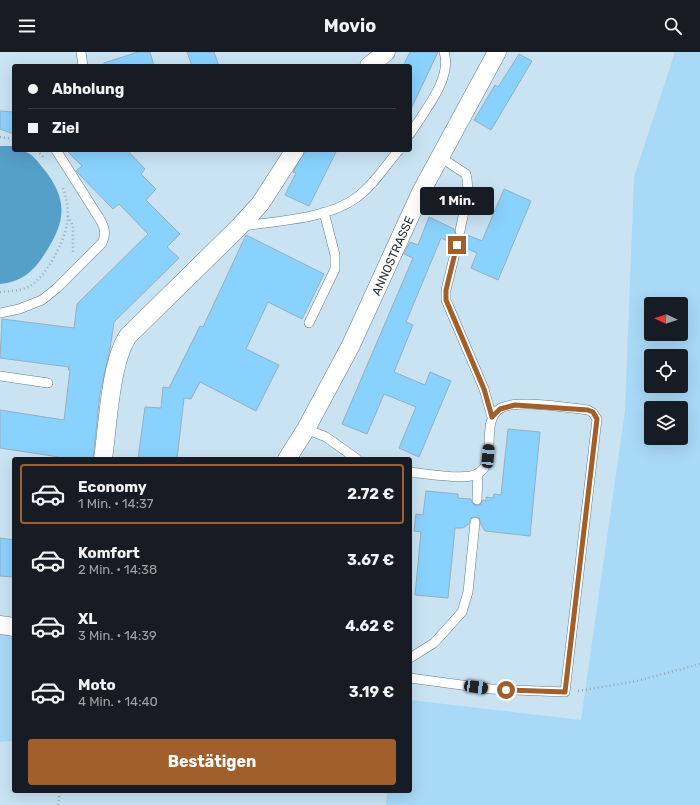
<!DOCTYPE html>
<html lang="de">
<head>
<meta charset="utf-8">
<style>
	:root { --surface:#171b24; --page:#20242c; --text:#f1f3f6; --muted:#9ea1a6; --line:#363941; --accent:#a15f2b }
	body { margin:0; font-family:Rubik,sans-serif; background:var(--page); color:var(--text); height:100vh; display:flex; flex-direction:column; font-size:15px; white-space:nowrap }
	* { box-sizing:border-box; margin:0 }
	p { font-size:13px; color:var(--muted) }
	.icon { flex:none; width:22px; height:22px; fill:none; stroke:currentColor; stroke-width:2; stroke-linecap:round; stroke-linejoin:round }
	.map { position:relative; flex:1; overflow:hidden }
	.drawer { position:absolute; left:12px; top:405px; width:400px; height:336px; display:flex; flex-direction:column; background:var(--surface); border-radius:4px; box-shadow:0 4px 16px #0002 }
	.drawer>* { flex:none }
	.guide { position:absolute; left:12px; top:12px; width:400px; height:88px; border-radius:4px; box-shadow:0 4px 16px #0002; display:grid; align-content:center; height:88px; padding:0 16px; background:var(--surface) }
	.needle { width:26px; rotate:274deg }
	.tools { position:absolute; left:644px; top:245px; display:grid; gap:8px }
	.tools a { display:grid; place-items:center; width:44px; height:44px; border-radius:4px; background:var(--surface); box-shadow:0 4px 16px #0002; font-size:20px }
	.end { position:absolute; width:18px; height:18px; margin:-9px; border:5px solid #a15f2b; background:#fff; box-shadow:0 0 0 2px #fff }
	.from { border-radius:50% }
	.bubble { position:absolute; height:28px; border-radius:4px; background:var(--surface); box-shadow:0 4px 16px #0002; font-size:13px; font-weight:700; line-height:28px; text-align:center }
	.car { position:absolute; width:12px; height:24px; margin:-12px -6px; border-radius:5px; box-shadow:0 0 3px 1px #0007; background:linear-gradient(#222 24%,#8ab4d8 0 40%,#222 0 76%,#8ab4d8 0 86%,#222 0) }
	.guide b { display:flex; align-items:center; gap:14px; height:38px; font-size:15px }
	.guide b+b { border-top:1px solid var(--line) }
	.guide i { width:10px; height:10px; background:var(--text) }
	ul { padding:7px 0 0; list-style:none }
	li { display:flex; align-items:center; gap:12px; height:60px; margin:0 8px 6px; padding:0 8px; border:2px solid transparent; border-radius:4px }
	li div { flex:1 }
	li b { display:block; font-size:15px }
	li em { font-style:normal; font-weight:700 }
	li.current { border-color:var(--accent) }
	li>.icon { width:36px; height:36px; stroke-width:1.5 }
	.primary-button { display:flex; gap:8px; margin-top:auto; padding:8px 16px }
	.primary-button a { flex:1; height:46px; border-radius:4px; background:var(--accent); color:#fff; font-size:16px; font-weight:700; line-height:46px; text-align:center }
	header { display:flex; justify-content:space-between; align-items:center; height:52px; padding:0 16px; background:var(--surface); font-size:18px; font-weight:700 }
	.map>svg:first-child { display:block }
	.green { fill:#a8d9f7; fill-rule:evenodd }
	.water { fill:#569fc9 }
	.building { fill:#89d2fe; stroke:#96afbf }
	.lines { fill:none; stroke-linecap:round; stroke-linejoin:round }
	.service-casing { stroke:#647b8a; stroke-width:10 }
	.minor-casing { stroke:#647b8a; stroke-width:19 }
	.path { stroke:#97acb8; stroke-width:2.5; stroke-dasharray:1 3; stroke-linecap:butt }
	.service { stroke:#fff; stroke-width:9 }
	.minor { stroke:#fff; stroke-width:18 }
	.route { stroke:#a15f2b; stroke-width:5 }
	.labels { text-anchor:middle; stroke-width:3; stroke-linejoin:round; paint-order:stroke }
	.street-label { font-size:12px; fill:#273137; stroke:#fff }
</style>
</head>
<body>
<header><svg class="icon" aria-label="menu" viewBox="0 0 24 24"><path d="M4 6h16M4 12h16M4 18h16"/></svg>Movio<svg class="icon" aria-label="search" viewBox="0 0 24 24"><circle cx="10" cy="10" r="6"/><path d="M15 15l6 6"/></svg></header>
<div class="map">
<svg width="700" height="753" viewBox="0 0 700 753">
	<rect width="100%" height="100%" fill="#c9e3f3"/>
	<!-- green -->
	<path class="green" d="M 675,0 L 700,0 L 700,753 L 386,753 L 387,739 L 410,739 L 410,648 L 581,668 L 625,359 L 634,125 ZM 651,252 L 681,252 L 681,282 L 651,282 ZM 651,304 L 681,304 L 681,334 L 651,334 ZM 651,356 L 681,356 L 681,386 L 651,386 Z
		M 0,580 L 14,581 L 14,689 L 0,690 Z"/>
	<!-- water -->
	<path class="water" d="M 0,94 L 14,94 L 14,98 C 30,98 34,105 43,116 C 69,148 66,170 44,203 C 33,220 21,230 0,232 Z"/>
	<!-- building -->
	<path class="building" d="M 138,0 L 150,0 L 154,14 L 104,14 L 104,11 Z
		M 187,0 L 214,0 L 219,14 L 192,14 Z
		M 410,0 L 438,0 L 410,59 L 410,14 L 403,14 Z
		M 519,2 L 532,9 L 491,78 L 474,68 L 495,33 L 498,35 Z
		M 0,59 L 14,60 L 14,82 L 0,77 Z
		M 66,98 L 127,98 L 145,117 L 141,122 L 156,137 L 146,148 L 180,182 L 167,195 L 179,206 L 114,270 L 110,297 L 100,341 L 93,407 L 59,407 L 59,405 L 0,396 L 0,358 L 64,368 L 70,318 L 68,318 L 69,315 L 0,306 L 2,267 L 74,276 L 77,252 L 148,182 L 119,152 L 113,157 L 78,121 L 76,119 L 82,114 Z
		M 305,98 L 337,98 L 309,154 L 285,143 L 296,121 L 293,120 Z
		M 504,137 L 531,149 L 498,228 L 471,216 L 477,201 L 463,195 L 461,188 L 456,187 L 452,191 L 441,186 L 406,270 L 413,273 L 394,320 L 425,333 L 430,320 L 451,329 L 419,405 L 399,396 L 416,355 L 384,342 L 367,382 L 342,372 L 413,206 L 404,202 L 410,190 L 418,193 L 429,165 L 454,177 L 455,181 L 458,185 L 465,182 L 482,189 Z
		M 246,183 L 324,222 L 302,267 L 268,250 L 246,297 L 279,313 L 256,359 L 200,330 L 191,347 L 184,346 L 177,407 L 138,407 L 145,355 L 161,356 L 163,335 L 169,336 L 200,274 L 203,275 Z
		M 508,377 L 540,380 L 530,484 L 485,479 L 481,473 L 479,465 L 472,465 L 469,472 L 463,476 L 455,476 L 448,546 L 415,543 L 421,480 L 414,479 L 416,462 L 423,463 L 426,439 L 458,442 L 458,446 L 471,447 L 472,451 L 476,454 L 480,453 L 483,448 L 486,449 L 486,445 L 493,446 L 494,442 L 501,443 Z
		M 0,486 L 14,488 L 14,525 L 0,524 Z"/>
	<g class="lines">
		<!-- service casing -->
		<g class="service-casing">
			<path id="service" d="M 81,0 L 83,14
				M 410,82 C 423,61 453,26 444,0
				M 440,105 L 466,122 C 471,140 463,161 460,179
				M 243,174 C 277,169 327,167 356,146 C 373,134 385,114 399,98
				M 457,193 L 446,238 L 446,248 L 484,337 L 492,365
				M 0,261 L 19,257 L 42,248 L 57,236 L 102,191 C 106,183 105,177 101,169 L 56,98
				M 309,271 L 335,217 L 335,203 L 324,160
				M 0,324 L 48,331
				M 306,377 L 326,385 L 357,407
				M 410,420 C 428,422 454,427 471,424 C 503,418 477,369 501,356 C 518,347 568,356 588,358 L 593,361 L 597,367 L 565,640 L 491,637 L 410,626
				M 477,448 L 478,421
				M 410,606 L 434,591 L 462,560 L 468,540 L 475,470"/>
		</g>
		<!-- minor casing -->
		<g class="minor-casing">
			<path id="minor" d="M 369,14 L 386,0
				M 103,407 C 108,373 110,311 128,284 L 239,175 L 260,152 L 295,98
				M 287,407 L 306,377 L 351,293 L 421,140 L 497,0
				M 0,573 L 14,575"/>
		</g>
		<!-- path -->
		<path class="path" d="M 0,85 L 14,87
			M 37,98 L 44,106
			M 68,164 L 73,174 L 73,201
			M 0,240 C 10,239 21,239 30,234 C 46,225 64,190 67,172 C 69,160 67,147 63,136
			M 578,639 L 637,629 L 700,612
			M 58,753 L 60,739"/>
		<!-- service -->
		<use href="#service" class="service"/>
		<!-- minor -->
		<use href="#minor" class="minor"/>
	</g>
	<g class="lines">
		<!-- route -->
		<path class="route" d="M 457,193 L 446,238 L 446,248 L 484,337 L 492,365 L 500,357 L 515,353 L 588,358 L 593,360 L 597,367 L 565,640 L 506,638"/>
	</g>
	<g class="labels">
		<!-- street labels -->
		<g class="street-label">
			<text transform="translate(393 204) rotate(-66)" y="4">ANNOSTRASSE</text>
		</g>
	</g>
</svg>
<div class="tools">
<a><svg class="needle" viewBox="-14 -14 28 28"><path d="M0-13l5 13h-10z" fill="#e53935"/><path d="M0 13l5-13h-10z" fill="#9ea1a6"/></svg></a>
<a><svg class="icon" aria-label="locate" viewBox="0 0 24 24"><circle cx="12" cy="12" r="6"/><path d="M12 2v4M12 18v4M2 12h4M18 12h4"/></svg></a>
<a><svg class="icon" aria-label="layers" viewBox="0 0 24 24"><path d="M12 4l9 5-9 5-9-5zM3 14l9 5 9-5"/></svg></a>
</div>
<i class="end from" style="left:506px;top:638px"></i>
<i class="end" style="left:457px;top:193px"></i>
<div class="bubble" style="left:420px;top:135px;width:74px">1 Min.</div>
<i class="car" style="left:488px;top:404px;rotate:5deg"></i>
<i class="car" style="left:476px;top:635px;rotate:98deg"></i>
<div class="guide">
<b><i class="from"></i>Abholung</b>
<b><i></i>Ziel</b>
</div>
<section class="drawer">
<ul>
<li class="current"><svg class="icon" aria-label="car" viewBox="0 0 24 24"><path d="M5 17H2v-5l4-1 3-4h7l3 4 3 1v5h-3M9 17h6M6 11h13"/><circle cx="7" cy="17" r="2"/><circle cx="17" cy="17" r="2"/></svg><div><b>Economy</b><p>1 Min. · 14:37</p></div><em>2.72 €</em></li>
<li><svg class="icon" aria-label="car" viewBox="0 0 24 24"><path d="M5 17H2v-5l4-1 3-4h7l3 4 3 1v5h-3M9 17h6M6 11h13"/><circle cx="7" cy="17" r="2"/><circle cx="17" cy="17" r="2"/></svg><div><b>Komfort</b><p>2 Min. · 14:38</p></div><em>3.67 €</em></li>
<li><svg class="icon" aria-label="car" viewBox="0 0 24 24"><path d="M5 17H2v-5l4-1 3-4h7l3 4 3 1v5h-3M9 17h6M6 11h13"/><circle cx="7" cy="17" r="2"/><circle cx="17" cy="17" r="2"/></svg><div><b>XL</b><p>3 Min. · 14:39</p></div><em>4.62 €</em></li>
<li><svg class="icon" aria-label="car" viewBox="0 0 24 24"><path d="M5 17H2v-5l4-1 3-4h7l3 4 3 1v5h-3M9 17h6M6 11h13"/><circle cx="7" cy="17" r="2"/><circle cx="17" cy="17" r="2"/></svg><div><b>Moto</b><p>4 Min. · 14:40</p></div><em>3.19 €</em></li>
</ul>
<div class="primary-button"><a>Bestätigen</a></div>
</section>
</div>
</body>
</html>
